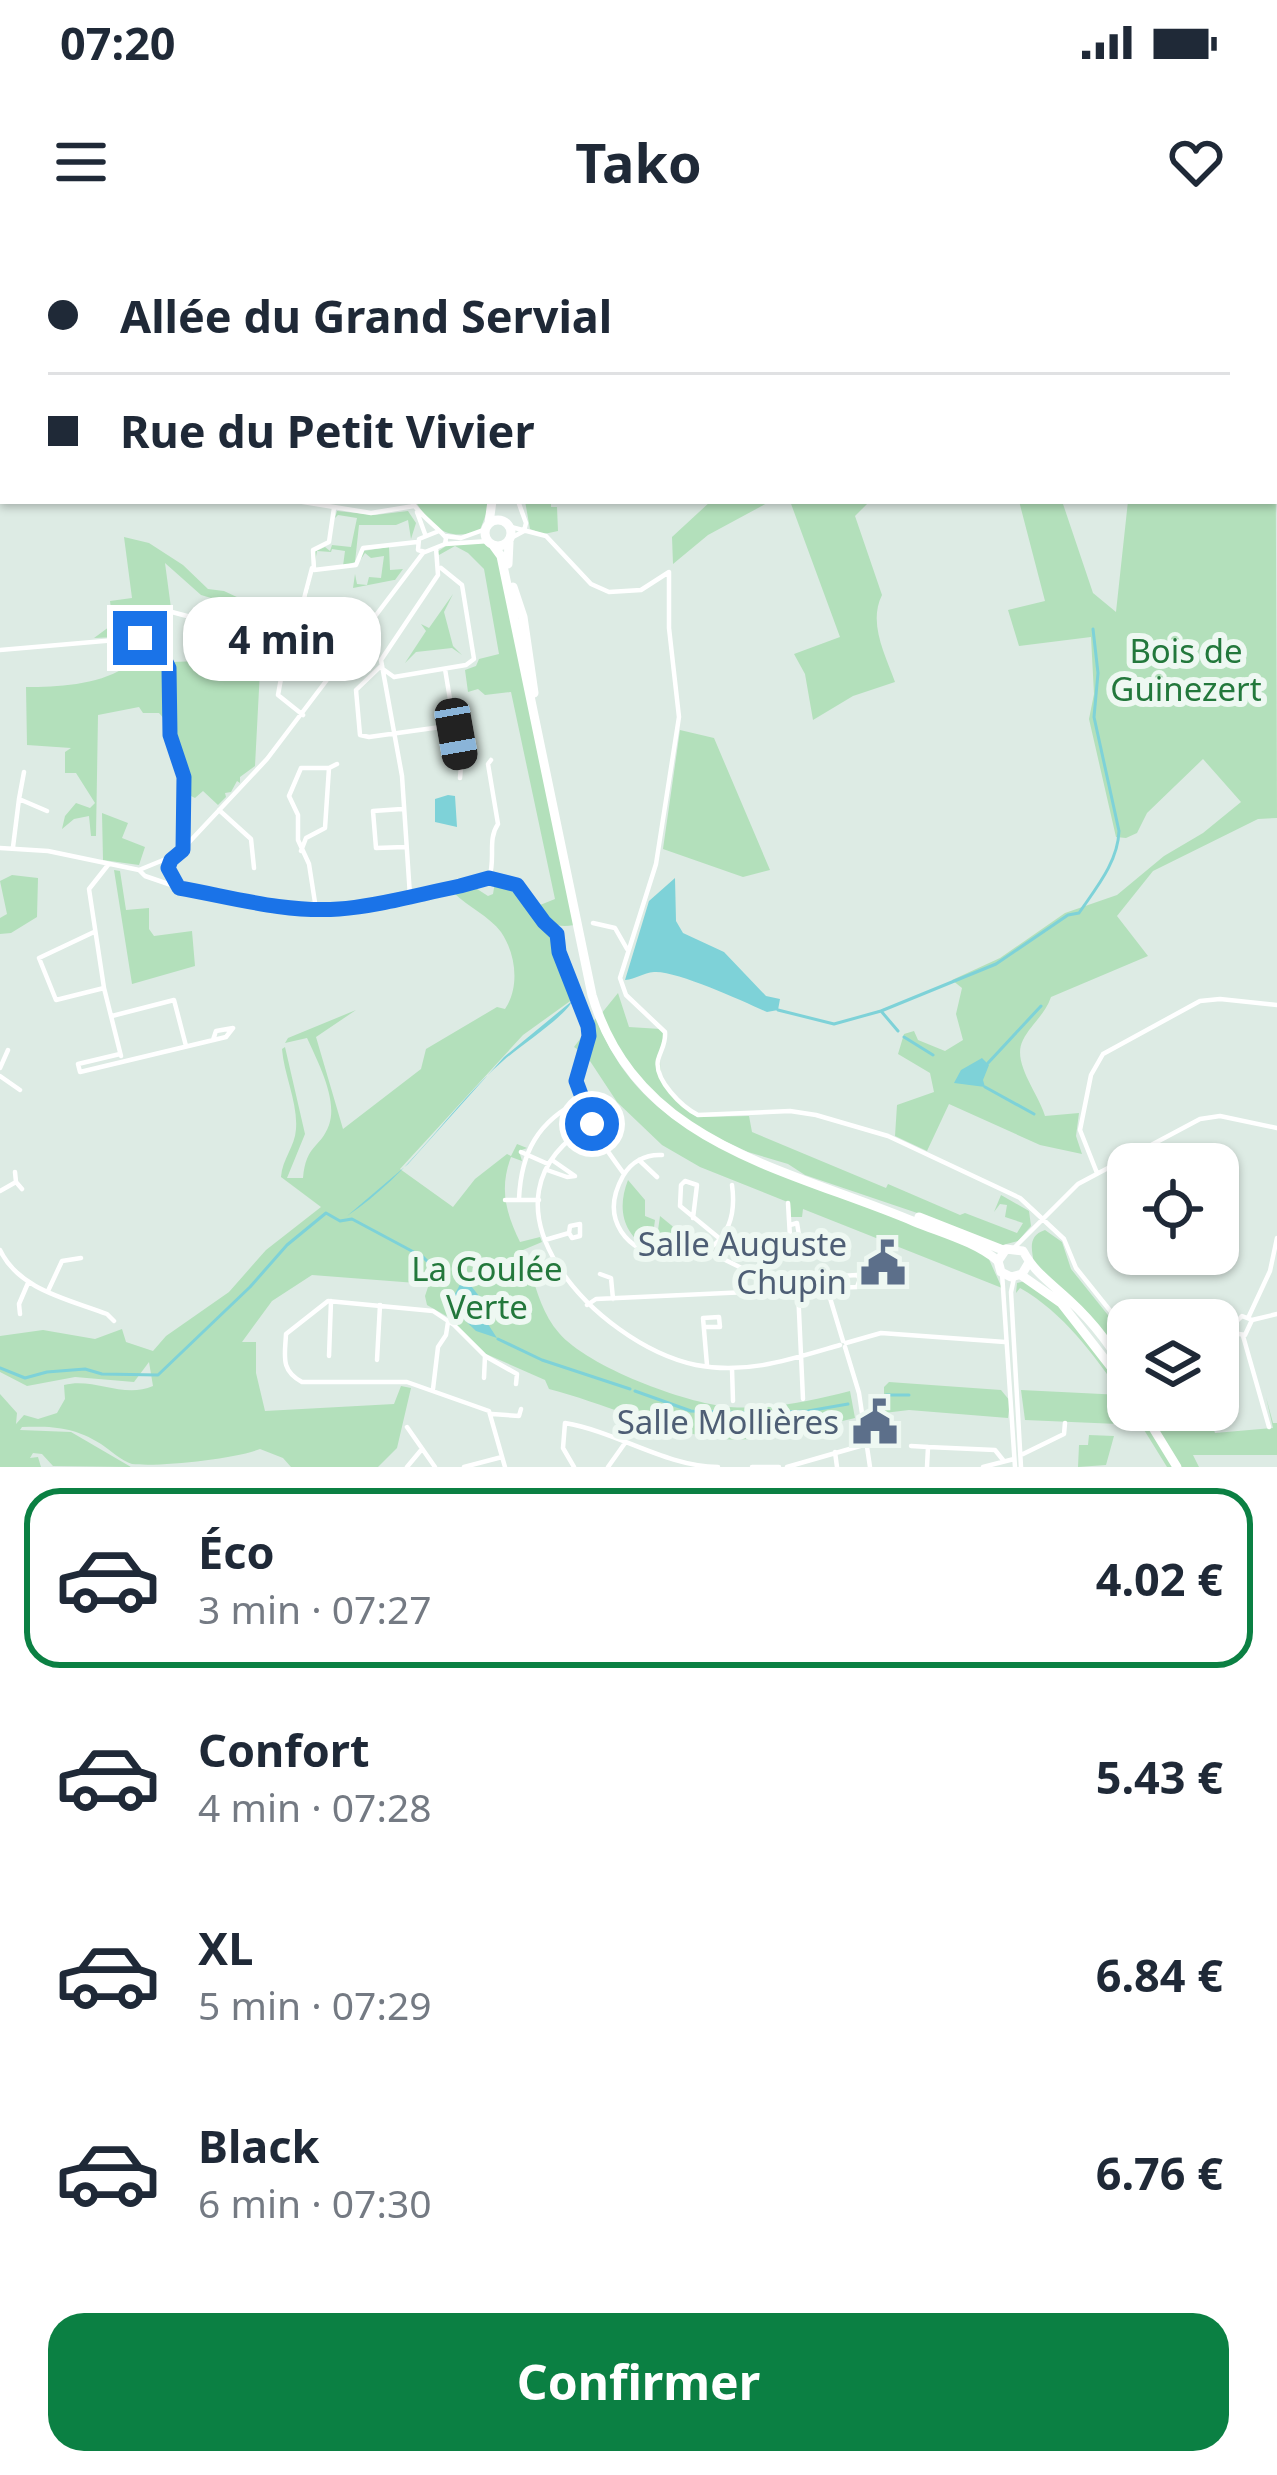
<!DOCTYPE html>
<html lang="fr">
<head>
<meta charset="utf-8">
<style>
	:root { --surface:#fff; --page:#f6f6f7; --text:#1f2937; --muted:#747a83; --line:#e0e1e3; --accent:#0b8043 }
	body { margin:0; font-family:"Noto Sans",sans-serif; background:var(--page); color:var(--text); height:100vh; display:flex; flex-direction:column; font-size:45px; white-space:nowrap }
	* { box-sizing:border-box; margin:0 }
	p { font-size:39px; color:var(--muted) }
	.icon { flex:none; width:66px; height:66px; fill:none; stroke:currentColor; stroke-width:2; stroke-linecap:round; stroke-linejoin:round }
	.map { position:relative; height:1227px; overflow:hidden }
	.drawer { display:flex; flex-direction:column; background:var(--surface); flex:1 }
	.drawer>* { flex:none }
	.hud { position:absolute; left:0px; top:0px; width:1278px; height:264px; box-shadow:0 3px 9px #0004; display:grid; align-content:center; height:264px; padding:0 48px; background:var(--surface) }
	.fabs { position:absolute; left:1107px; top:903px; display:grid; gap:24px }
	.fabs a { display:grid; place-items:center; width:132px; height:132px; border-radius:24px; background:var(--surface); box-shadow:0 3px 9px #0004; font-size:60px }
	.end { position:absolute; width:54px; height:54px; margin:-27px; border:15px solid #1a73e8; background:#fff; box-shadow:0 0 0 6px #fff }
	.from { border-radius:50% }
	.bubble { position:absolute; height:84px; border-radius:36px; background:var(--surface); box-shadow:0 3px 9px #0004; font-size:39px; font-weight:700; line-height:84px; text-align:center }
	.car { position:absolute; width:36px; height:72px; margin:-36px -18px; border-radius:15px; box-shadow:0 0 9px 3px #0007; background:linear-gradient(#222 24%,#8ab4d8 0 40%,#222 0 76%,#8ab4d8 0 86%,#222 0) }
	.hud b { display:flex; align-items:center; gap:42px; height:114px; font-size:45px }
	.hud b+b { border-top:3px solid var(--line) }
	.hud i { width:30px; height:30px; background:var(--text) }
	ul { padding:21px 0 0; list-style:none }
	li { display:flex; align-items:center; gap:36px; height:180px; margin:0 24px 18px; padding:0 24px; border:6px solid transparent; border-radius:36px }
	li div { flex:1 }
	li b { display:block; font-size:45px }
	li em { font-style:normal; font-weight:700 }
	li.current { border-color:var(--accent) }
	li>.icon { width:108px; height:108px; stroke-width:1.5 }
	.action { display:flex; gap:24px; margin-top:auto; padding:24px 48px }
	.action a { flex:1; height:138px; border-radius:36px; background:var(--accent); color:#fff; font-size:48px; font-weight:700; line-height:138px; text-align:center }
	.status { display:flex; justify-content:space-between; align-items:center; height:84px; padding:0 60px; background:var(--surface); direction:ltr }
	.status svg { height:33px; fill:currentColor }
	header { display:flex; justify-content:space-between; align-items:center; height:156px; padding:0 48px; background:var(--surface); font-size:54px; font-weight:700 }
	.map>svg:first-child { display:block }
	.green { fill:#b3e0bb }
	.water { fill:#7ed2d8 }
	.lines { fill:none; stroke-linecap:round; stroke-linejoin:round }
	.stream { stroke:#7ed2d8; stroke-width:3 }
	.street { stroke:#fff; stroke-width:4.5 }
	.secondary { stroke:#fff; stroke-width:9 }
	.route { stroke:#1a73e8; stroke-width:15 }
	.labels { text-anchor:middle; stroke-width:12; stroke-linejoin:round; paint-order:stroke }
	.park-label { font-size:33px; fill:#23783c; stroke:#eef8f2 }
	.service-label { font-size:33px; fill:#4e5e75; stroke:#eef8f2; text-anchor:end }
</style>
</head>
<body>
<div class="status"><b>07:20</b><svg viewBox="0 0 49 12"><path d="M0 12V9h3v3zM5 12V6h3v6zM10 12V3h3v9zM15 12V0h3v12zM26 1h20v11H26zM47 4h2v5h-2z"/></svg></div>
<header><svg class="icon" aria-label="menu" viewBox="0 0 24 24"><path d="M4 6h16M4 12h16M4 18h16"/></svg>Tako<svg class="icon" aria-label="heart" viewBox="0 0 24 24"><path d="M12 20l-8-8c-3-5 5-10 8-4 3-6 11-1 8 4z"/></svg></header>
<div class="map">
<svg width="1277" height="1227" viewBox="0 0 1277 1227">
	<rect width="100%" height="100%" fill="#ddebe4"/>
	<!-- green -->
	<path class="green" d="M 853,0 L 1205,0 L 1204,3 Z
		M 1275,41 L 1277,578 L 1258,579 L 1153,631 L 1117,676 L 1148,716 L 1051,757 C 1045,775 1031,784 1023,800 C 1011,822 1039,854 1045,876 L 1079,873 L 1076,896 L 1082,914 L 1040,905 L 949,864 L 927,911 L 895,896 L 897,865 L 934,852 L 930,833 L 898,814 L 904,794 L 914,791 L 918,800 L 945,811 L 963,800 L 956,774 L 962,748 L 952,740 L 1000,718 L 1065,673 L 1117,655 L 1164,616 L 1203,593 L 1241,562 L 1203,519 L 1147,573 L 1137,593 L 1126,598 L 1116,597 L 1089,479 L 1094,454 L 1091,397 L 1019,406 L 1008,370 L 1045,361 L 1019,261 L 1062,261 L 1093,353 L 1116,372 L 1128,261 L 1275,261 Z
		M 415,261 L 491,261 L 480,290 C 448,303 432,287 415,261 Z
		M 525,261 L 551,261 L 551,267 L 557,267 L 558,291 L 544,294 L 530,289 Z
		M 711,261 L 771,261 L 708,295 L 673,324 L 672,297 Z
		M 790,261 L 870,261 L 855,276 L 882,355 C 868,383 885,414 895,442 L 853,456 L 813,480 L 805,434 L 794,414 L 840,397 Z
		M 337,271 L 375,275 L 408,271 L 416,283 L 411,299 L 408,280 L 396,285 L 359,285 L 355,322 L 343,326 L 345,311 L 332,309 L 331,312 L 317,311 L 314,327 L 314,312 L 325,307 L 330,311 L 332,305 L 351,307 L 357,278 L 338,275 L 335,278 Z
		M 124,297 L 149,303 L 183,325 L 208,349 L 224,351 L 256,366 L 265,396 L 285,404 L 292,400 L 289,395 L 296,397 L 290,390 L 295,389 L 294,381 L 300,380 L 312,335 L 296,403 L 312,406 L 310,410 L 265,407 L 261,411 L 255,526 L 240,537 L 240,543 L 237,541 L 231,552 L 225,553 L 226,557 L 218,565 L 203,551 L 195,558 L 187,554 L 187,535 L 174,487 L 172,422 L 256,419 L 258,398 L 248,369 L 201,355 L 165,323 L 171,368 L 164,373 L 149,367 L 154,407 L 167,431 L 166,481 L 159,473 L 143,473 L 139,467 L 98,475 L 96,596 L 91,596 L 89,576 L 74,579 L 62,589 L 65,576 L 76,563 L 90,568 L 95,563 L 76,533 L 65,533 L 65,512 L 71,508 L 27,505 L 26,447 C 57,447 97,445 124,428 L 117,397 L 94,398 L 113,384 L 110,361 L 132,358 Z
		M 484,302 L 497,312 L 574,685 C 543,691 539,668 522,647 L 522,641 L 540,665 L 555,659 L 511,452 L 485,455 L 478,449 L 468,452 L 465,430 L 476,426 L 479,419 L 499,414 L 484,329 L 468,313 L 455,306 L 439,315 L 437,312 L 446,306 Z
		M 389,307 L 390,330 L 403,329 L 395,340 L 394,340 L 353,348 L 355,334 L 357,344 L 367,345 L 369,337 L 381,338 L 384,316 L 371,318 L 365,313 L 361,319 L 363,311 Z
		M 453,354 L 444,372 L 453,406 L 462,415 L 452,408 L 416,412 L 405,423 L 426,391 L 421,384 L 429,388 Z
		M 680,490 L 714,498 L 770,630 L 743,637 L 663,609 Z
		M 102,573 L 128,583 L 122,598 L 145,607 L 139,625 L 103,620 Z
		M 114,630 L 120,631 L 126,670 L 149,668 L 149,689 L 154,696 L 192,691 L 195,726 L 132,744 Z
		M 12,635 L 38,638 L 37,677 L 11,693 L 0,694 L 0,678 L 7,674 L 0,641 Z
		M 495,642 L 517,649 L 552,694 L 553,709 L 573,759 L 523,795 L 400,929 L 453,967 L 475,939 L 507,914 L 511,916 L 517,904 L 527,908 L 519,911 L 522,921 L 511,917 C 499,949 506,973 520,1002 L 540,997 L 542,1002 L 523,1010 C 535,1039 538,1069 559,1093 C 588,1127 685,1163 729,1167 C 769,1170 811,1161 850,1151 L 855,1178 C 807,1189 758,1206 709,1197 C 655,1188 603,1163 549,1149 L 545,1140 L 486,1114 L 448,1077 L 427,1065 L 425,1056 L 429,1044 L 312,1035 L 272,1061 L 242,1102 L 256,1102 L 256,1133 L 265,1171 L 394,1164 L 401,1146 L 411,1148 L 397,1208 L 378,1227 L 291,1227 L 283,1218 L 260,1209 C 234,1219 161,1227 132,1224 C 122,1221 110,1210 101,1204 C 74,1187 53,1186 22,1187 L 20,1190 L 71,1192 L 131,1227 L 53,1226 L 42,1214 L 33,1213 L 30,1218 L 38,1217 L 41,1227 L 0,1227 L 0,1154 L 17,1173 L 16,1184 L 24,1175 L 38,1179 L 57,1173 L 65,1159 L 64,1145 C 94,1137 123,1159 153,1146 L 149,1122 L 134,1142 L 75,1137 L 27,1146 L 0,1132 L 0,1096 L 43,1090 L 95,1099 L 122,1089 L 126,1102 L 153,1111 L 166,1096 L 229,1052 L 266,1010 L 321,967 L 281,937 C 282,919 295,907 296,889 C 298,863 284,835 282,809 L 285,807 L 305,894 L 287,938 L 303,938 C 306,904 320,909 329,885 C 338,860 318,822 307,798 L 285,803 L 288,798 L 356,770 L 316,797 L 343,889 L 421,829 L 426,809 L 497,767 L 505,769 C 520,747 516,714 501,692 C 489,676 468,667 454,653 L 474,647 L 488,656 L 493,654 Z
		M 618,753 L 629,787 L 661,789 L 664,795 C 654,833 662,854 697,877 L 749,876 L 752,892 L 886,948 L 888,944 L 960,975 L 965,973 L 1017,993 L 1023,983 L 1005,977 L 1007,965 L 1000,964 L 994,972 L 1001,955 L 1029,971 L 1031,986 L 1018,1001 L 999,1006 L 932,978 L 805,935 L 788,924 L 748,912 L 687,884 L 630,830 L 601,774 Z
		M 596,778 C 636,882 721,908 815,945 C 873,968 930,990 987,1015 L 1002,1048 L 803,969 L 802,977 L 791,977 L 790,963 L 700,927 L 662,905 L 617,862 L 586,815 L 574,807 Z
		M 628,940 L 645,960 L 645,976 L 655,980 L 651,1010 C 622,995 617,968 628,940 Z
		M 660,976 L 699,1008 L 673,1014 L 655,1012 Z
		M 1045,990 L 1062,1002 L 1071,1029 L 1128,1100 L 1128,1135 L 1115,1112 L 1034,1024 C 1032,1010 1027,996 1045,990 Z
		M 1025,1041 L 1058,1064 L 1128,1153 L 1128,1170 L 1139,1170 L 1174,1227 L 1167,1227 L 1141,1185 L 1025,1180 L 1021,1150 L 1122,1155 C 1093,1114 1064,1073 1020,1048 L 1016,1053 L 1017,1043 Z
		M 889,1142 L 1001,1150 L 1010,1161 L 1008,1178 L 909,1170 L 884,1173 L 884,1147 Z
		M 1266,1157 L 1273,1183 L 1277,1183 L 1277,1215 L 1193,1215 L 1199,1227 L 1180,1227 L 1147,1170 L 1208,1170 L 1215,1193 L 1273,1188 Z
		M 1089,1195 L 1114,1196 L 1106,1225 L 1078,1227 L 1079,1205 L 1088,1205 Z"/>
	<!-- water -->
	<path class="water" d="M 448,555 L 455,556 L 457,587 L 435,582 L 435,559 Z
		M 675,638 L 676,681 L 683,693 L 724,712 L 766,756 L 780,759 L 778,770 L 767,772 C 745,762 676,730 654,732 C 643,733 636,739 625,740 L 649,661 Z
		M 572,761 C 566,776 520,806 504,820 C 448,869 412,933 347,976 L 408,924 L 504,817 Z
		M 982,818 L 989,825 L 983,840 L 985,847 L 954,843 L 961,830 Z
		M 464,1037 L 479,1056 L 489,1060 L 486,1081 L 497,1098 L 476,1091 L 449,1065 Z"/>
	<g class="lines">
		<!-- stream -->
		<path class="stream" d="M 1203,3 L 1203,0
			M 778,770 L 834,784 L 881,771 L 898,791
			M 881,771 L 996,724 L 1068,675 L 1079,673 C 1096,648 1118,622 1119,591 L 1094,477 L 1098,433 L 1093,389
			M 904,797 L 933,815
			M 988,823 L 1041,766
			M 985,847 L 1034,874
			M 498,1099 L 542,1120 L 630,1149
			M 0,1128 L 25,1138 L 47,1132 L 85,1129 L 102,1134 L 158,1135 L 250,1047 L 287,1005 L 326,973 L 340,981 L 352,979 L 423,1017 L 439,1033
			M 635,1151 L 691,1171 L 757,1173
			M 886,1155 L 909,1155
			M 762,1173 L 808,1171 L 848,1164"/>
		<!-- street -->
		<path class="street" d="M 94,0 L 102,3
			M 219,0 L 229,3
			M 285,0 L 292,3
			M 35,3 L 37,0
			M 204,3 L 205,0
			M 314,3 L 315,0
			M 360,3 L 361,0
			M 607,3 L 607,0
			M 0,30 L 3,34
			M 0,65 L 3,59
			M 0,123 L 3,124
			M 0,189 L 3,189
			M 0,204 L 3,205
			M 297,261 L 371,273 L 414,266
			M 411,261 C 422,278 437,286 446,298 L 445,304 L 425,312 L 418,310 L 419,299 L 439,291
			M 518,261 L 526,283 L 524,291
			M 334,268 L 329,302 L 313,310 L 314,330 L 356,325 L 363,308 L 417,302
			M 417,272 L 425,294
			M 511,287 L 546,296 L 591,344 L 609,352 L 641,350 L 669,332 L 669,388 L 679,477 L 656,624 L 620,738 L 626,755 L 665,792 C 666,804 661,809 658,820 C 654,840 682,867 698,875 L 790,871 L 816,875 L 888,896 L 1020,958 L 1064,999 L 1076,1028 L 1128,1093
			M 445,296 L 461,298 L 486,289
			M 511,298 L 524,291
			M 445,304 L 489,301
			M 286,402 L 292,380 L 299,378 L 312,328
			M 160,409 L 165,399 L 163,378 L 168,371 L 225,386 L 230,392
			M 0,410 L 139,398 L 160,409 L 169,427 L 170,495 L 184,537 L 183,610
			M 445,429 L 461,526 L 460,538
			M 282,433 L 278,455 L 303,475
			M 394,437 L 380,427 L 356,450 L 360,495 L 369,497 L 455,485
			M 394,437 L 466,425 L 474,419 L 462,345 L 441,328
			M 19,559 L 24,532
			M 402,569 L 373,571 L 376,608 L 405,607
			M 219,570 L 251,599 L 254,628
			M 13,607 L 19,559 L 47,571
			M 0,608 L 48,611 L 139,630 L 145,636 L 180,648 L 218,653 L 267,666 L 325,669 L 452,648 L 489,638 L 523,649 L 539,677 L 553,689
			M 301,611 L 306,598 L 325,588 L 329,528
			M 170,621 L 169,632 L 176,643
			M 139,630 L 178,614 L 267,519 L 423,313
			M 489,638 C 496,619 487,600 498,584 L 488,524 L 491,520
			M 410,656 L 402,536 L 381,420 L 438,335 L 436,308
			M 316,669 L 309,624 L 298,600 L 298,575 L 289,556 L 301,528 L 329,528 L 337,524
			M 593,683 L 615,688 L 627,709
			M 557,687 L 560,690 L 556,694 L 553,690 Z
			M 94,692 L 39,718 L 56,760 L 104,748 L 89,649 L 108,625
			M 557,694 C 554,723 578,753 586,781 C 592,802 577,815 576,835 C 574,868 606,909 624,934
			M 104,748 L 121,816
			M 112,776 L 174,760 L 186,806
			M 120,814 L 78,824 L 80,832 L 226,797 L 233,788 L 216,791 L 213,800
			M 0,828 L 8,810
			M 0,836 L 20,850
			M 592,884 C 461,959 596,1104 696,1125 C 746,1135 792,1119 840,1105
			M 521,912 L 548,924
			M 662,915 C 645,914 631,922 623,936 C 573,1026 748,1059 732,945
			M 639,920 L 657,937
			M 547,930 L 567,937 L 575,936 L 552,920
			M 15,932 L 16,942 L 22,949
			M 1097,933 L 1080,890 L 1091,835 L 1103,814 L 1200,761 L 1220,759 L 1277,765
			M 0,951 L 16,942
			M 519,959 C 521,912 538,881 581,860
			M 505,960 L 539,960
			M 788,963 L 791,1014 L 796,1017 L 802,1013 L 797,983 L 790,985
			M 693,978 L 697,945 L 685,941 L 681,945 L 680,966 L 719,998
			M 545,1000 L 569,993 L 572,998 L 580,996 L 580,984 L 570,986 L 569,993
			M 1015,1007 L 1078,944 L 1200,879 L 1220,876 L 1277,888
			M 0,1010 C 19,1050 68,1059 107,1074 L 114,1081
			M 705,1010 L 768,1041
			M 1002,1033 L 1015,1227
			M 600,1034 L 611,1038 L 613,1059
			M 825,1037 L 827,1048 L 768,1051 L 770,1040 Z
			M 825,1037 L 857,1035 L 860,1039 L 857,1047 L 827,1048 L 843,1101
			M 1014,1038 L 1011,1052 L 1021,1227
			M 798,1050 L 803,1159
			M 48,1051 L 62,1021 L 81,1018
			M 587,1065 L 596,1059 L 768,1051
			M 20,1074 L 19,1064 L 28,1043
			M 1249,1076 L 1270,1031 L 1277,998
			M 1252,1080 L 1245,1095 L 1233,1093 L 1233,1085 L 1242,1076 L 1252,1080 L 1277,1074
			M 704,1087 L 720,1087 L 719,1077 L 703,1078 L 707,1125
			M 1218,1090 L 1234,1083
			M 1243,1096 L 1269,1187
			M 846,1103 L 881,1093 L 1005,1102
			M 845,1107 L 859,1153 L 870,1227
			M 329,1116 L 331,1061
			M 377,1120 L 380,1065
			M 732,1129 L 733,1161
			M 484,1138 L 485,1116
			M 433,1149 L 438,1107 L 446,1095 L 448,1082
			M 492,1174 L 519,1176 L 521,1169
			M 407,1187 L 435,1227
			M 911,1206 L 928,1207
			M 835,1212 L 837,1227
			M 1021,1215 L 1064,1194 L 1065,1183
			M 407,1227 L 422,1209
			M 464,1227 L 502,1217
			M 505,1227 L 489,1171 L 407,1142 L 302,1142 C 280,1130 285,1116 286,1094 L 328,1061 L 433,1071 L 454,1085 L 485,1116 L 517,1134 L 516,1144
			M 574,1227 L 563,1208 L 565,1183 C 618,1192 664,1226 718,1227
			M 608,1227 L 625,1203
			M 752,1227 L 779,1227
			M 787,1227 L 867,1204
			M 927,1227 L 928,1207 L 995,1210 L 1003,1220
			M 983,1227 L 1014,1219"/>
		<!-- secondary -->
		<path class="secondary" d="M 450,0 L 450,3
			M485 293a13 13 0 1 1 26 0a13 13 0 1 1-26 0Z
			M 489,283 L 492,261
			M 493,305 L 501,316 L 592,755 C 637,906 787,928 915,982 C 942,993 976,1002 998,1021
			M 508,324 L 509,302
			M 513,347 L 523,377 L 534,453
			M 919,977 L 1003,1010
			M 1028,1024 L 1022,1034 L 1011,1037 L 1001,1032 L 998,1021 L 1006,1009 L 1023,1011 C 1034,1032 1051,1043 1069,1060 C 1093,1082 1114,1109 1128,1138
			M 1021,1035 L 1061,1063 L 1128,1149
			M 1142,1170 L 1177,1227"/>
	</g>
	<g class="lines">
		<!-- route -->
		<path class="route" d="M 140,398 L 160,410 L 169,428 L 170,495 L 184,537 L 183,610 L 171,620 L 168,628 L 179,648 C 231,657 285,673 339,669 C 379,666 420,654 460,646 L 489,638 L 517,645 L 544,682 L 557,694 L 559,712 L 588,786 L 589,796 L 576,841 L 592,884"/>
	</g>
	<!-- icons -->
	<defs>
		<g id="civic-bare" transform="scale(3.6)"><path d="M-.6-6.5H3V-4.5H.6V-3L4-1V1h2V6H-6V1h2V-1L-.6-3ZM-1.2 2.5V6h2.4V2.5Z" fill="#5c6f8a" stroke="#eef8f2" stroke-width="2.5" paint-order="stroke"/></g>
	</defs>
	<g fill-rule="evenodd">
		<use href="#civic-bare" x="883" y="1023"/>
		<use href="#civic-bare" x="875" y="1182"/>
	</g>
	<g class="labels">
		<!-- park labels -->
		<g class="park-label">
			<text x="1186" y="423">Bois de<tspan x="1186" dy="38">Guinezert</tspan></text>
			<text x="487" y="1041">La Coulée<tspan x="487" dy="38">Verte</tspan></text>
		</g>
		<!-- service labels -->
		<g class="service-label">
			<text x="847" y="1016">Salle Auguste<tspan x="847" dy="38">Chupin</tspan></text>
			<text x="839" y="1194">Salle Mollières</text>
		</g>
	</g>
</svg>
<div class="fabs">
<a><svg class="icon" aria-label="locate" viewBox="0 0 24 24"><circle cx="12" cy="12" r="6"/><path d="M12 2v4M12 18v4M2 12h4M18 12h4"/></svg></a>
<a><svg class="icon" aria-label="layers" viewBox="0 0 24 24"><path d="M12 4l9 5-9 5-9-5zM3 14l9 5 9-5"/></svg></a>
</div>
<i class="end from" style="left:592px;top:884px"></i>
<i class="end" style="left:140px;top:398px"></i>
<div class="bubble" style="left:183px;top:357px;width:198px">4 min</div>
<i class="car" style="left:456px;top:494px;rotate:170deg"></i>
<div class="hud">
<b><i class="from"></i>Allée du Grand Servial</b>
<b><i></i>Rue du Petit Vivier</b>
</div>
</div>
<section class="drawer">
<ul>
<li class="current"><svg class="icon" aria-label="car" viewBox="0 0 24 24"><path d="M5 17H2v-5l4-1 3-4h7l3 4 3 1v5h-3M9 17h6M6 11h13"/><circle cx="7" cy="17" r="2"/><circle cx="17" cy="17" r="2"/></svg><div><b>Éco</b><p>3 min · 07:27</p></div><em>4.02 €</em></li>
<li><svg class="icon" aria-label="car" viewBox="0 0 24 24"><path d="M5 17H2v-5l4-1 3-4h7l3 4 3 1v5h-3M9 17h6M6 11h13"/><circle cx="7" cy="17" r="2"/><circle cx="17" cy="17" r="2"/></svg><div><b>Confort</b><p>4 min · 07:28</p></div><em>5.43 €</em></li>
<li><svg class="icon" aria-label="car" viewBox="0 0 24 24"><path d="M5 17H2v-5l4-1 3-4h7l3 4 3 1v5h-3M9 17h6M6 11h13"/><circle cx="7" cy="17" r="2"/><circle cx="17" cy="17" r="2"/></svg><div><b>XL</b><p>5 min · 07:29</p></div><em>6.84 €</em></li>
<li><svg class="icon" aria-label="car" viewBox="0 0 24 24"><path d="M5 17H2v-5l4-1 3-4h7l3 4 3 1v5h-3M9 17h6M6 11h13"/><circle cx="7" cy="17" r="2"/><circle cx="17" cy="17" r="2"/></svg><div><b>Black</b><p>6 min · 07:30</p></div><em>6.76 €</em></li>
</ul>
<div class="action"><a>Confirmer</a></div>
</section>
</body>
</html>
